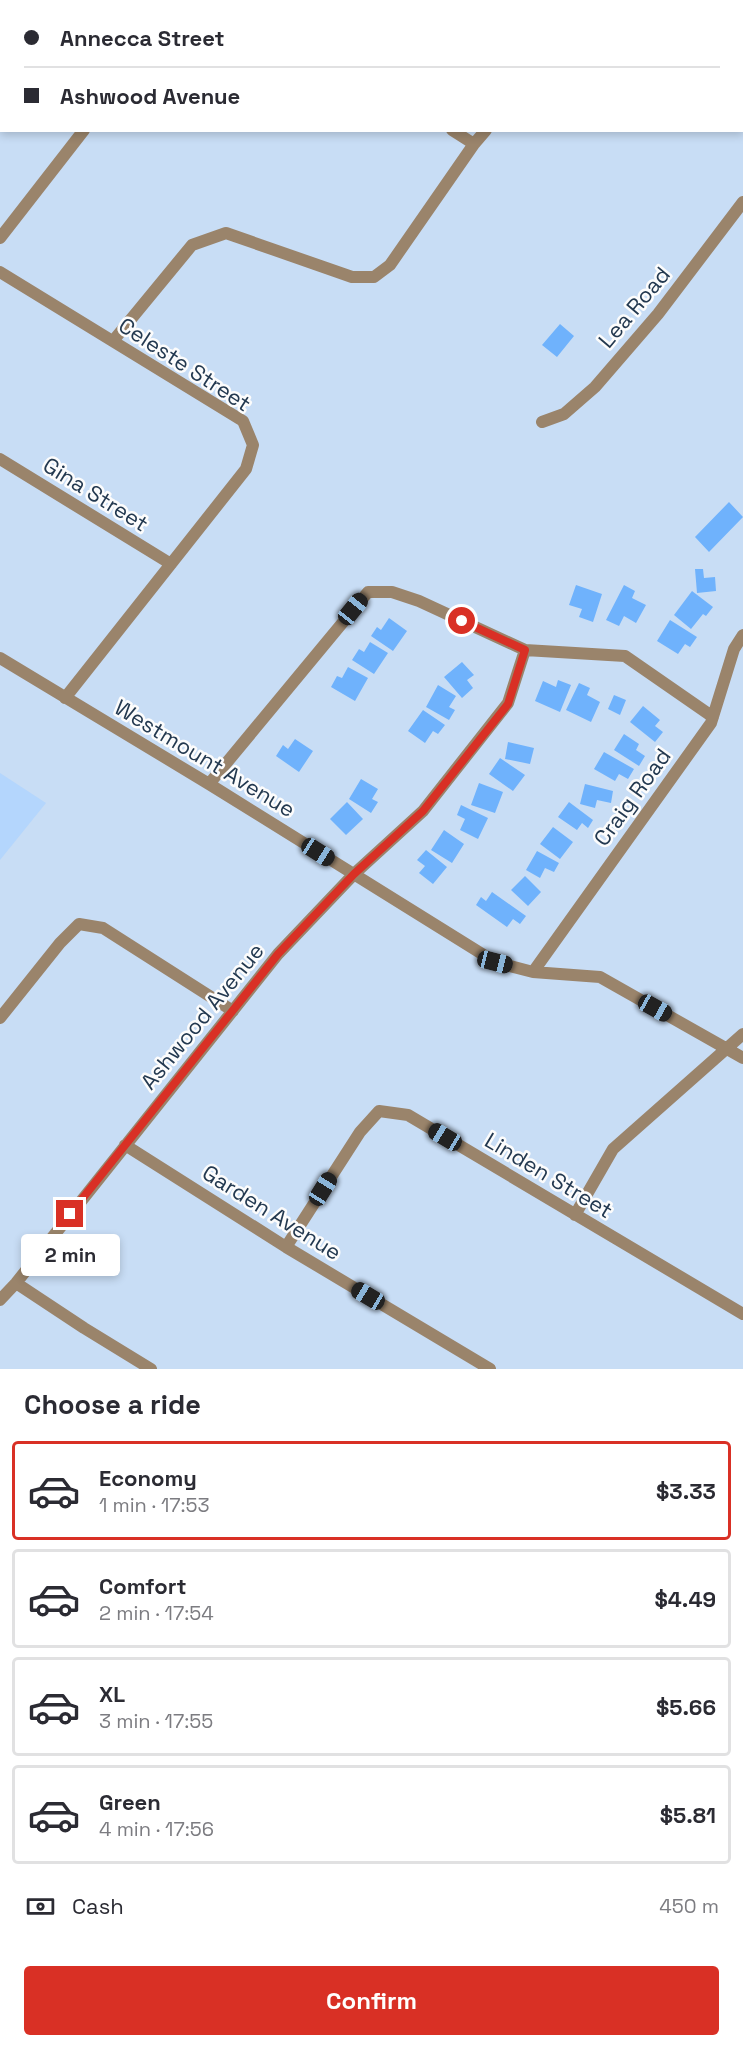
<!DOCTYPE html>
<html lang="en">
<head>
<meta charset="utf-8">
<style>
	:root { --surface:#fff; --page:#f2f2f3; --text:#2b2b33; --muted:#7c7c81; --line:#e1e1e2; --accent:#d93025 }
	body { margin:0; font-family:"Space Grotesk",sans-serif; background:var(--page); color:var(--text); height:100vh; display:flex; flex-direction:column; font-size:22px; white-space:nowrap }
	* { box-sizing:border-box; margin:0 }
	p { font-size:20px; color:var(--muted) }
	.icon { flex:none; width:33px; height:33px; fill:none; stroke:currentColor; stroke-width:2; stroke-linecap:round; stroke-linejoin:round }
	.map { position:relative; height:1369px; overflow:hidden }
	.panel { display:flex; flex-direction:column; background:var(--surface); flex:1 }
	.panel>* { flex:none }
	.top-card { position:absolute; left:0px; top:0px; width:744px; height:132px; box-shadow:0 3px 9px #0003; display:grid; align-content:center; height:132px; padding:0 24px; background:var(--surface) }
	.end { position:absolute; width:27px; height:27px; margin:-14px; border:8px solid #d93025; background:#fff; box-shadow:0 0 0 3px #fff }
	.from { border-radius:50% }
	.bubble { position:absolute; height:42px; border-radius:6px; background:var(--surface); box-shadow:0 3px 9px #0003; font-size:20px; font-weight:600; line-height:42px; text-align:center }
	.car { position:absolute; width:18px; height:36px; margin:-18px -9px; border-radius:8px; box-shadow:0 0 4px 2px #0007; background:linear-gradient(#222 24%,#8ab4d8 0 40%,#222 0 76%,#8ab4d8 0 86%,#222 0) }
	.top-card b { display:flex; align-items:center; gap:21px; height:57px; font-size:22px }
	.top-card b+b { border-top:2px solid var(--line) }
	.top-card i { width:15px; height:15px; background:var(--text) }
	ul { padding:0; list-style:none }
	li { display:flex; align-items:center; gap:18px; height:99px; margin:0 12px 9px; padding:0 12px; border:3px solid var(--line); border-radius:6px }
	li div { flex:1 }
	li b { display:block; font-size:22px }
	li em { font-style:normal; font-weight:600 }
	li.selected { border-color:var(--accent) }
	li>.icon { width:54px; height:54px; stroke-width:1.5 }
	h2 { padding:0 24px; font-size:27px; line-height:72px }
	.pay { display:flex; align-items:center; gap:15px; height:66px; padding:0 24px; font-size:22px }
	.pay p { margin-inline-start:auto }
	.primary-button { display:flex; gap:12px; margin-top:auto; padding:12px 24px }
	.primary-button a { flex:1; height:69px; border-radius:6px; background:var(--accent); color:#fff; font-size:24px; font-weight:600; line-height:69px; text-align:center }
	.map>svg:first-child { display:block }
	.built { fill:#b4d6fd }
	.building { fill:#6fb2fc }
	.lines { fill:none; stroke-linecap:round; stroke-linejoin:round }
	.minor { stroke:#9a846b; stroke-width:12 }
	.route { stroke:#d93025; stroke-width:8 }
	.labels { text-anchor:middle; stroke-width:5; stroke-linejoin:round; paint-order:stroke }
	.street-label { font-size:22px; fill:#233950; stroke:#fcfcfc }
</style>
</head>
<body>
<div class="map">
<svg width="743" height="1369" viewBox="0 0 743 1369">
	<rect width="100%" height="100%" fill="#c8ddf5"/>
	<!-- built -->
	<path class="built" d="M 0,773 L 46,803 L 0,860 Z"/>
	<!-- building -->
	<path class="building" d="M 560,324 L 574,336 L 557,357 L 542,345 Z
		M 729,502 L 743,517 L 709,552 L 695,537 Z
		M 695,569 L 703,569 L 704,578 L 715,577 L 716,591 L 697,593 Z
		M 576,585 L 602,594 L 593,622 L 579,617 L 582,609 L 569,605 Z
		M 624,585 L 635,591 L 632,598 L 646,605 L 636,623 L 624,616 L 619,626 L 606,620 Z
		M 692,591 L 713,607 L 706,616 L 703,614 L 691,629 L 674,615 Z
		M 389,618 L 407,631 L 393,651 L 371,636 L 377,627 L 381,630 Z
		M 670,620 L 697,637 L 690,647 L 685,644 L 678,654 L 657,641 Z
		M 370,642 L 388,653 L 374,674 L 352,660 L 359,649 L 364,652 Z
		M 462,662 L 474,675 L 467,680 L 473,688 L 462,698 L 444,677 Z
		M 348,667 L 368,678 L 355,701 L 331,687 L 337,676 L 342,678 Z
		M 558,680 L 571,685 L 560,712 L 535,701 L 543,681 L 556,687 Z
		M 579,683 L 590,688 L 587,695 L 600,702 L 591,722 L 566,710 Z
		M 438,685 L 456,696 L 449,707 L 455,710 L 449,720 L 426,707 Z
		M 614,695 L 626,700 L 620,715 L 608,709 Z
		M 643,706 L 660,720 L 655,726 L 663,732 L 655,742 L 630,722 Z
		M 423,710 L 445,725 L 438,734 L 433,731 L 425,743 L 408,731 Z
		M 624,734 L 639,744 L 636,750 L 645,756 L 639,766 L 614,750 Z
		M 295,739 L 313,751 L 299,772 L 276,756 L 283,745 L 288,749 Z
		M 508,742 L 534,748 L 530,764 L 505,759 Z
		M 604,752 L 634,769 L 628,779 L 619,774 L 615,781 L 594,769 Z
		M 500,758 L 525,775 L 513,791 L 489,774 Z
		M 361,779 L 378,789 L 372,799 L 378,802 L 371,813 L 349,799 Z
		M 479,783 L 503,792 L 495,813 L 471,805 Z
		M 585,784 L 613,791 L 611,803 L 597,800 L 595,808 L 580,804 Z
		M 347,802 L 363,819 L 346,835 L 330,819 Z
		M 569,802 L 593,820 L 588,828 L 582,823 L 577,830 L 558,817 Z
		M 461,805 L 488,818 L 478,839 L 460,830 L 465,819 L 457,815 Z
		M 553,827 L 573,842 L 560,859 L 540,844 Z
		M 444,830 L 464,844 L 452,863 L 431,850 Z
		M 426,850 L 447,867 L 433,884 L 419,873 L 425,866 L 417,860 Z
		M 537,851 L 559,863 L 554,872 L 545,868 L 540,878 L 526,870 Z
		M 525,876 L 541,892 L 528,906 L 511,890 Z
		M 492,892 L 526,916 L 520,924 L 513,919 L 507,927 L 476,905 L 481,897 L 486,901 Z"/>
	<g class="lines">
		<!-- minor -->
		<path class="minor" d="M 546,0 L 548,2
			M 186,2 L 187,0
			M 594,2 L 595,0
			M 0,28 L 2,29
			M 452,130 L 474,144
			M 0,238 L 84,130
			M 0,272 L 243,421 L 253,445 L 246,469 L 65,698
			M 113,341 L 192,245 L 226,233 L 352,277 L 374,277 L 390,265 L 474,144 L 486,130
			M 542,422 L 564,414 L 595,387 L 658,314 L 743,202
			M 0,459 L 171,564
			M 0,658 L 209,784 L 495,962 L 533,972 L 600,977 L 743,1058
			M 209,784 L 368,592 L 392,592 L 419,601 L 525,650 L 625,656 L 713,717
			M 533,972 L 711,723 L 734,649 L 743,635
			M 0,1018 L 60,943 L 79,924 L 103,928 L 233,1011
			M 125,1145 L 286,1247 L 490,1369
			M 575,1215 L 613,1149 L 743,1034
			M 286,1247 L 360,1132 L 379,1111 L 408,1115 L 743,1314
			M 16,1283 L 84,1328 L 151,1369
			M 0,1300 L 16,1283 L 278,954 L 354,874 L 423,811 L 508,703 L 525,650"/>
	</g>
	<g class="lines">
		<!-- route -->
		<path class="route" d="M 70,1214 L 278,954 L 354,874 L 423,811 L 508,704 L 525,650 L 462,621"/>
	</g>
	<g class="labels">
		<!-- street labels -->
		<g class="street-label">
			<text transform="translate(634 307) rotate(-50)" y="8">Lea Road</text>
			<text transform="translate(185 364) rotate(33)" y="8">Celeste Street</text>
			<text transform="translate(96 494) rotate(32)" y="8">Gina Street</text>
			<text transform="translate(205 758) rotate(31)" y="8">Westmount Avenue</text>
			<text transform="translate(632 797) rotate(-54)" y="8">Craig Road</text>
			<text transform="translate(202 1016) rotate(-51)" y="8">Ashwood Avenue</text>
			<text transform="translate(549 1175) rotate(31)" y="8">Linden Street</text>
			<text transform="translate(272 1212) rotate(32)" y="8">Garden Avenue</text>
		</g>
	</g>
</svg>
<i class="end from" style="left:462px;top:621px"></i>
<i class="end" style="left:70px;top:1214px"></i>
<div class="bubble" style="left:21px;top:1234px;width:99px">2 min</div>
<i class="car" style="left:353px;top:609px;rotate:39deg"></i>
<i class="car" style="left:318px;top:852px;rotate:122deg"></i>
<i class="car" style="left:495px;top:962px;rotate:104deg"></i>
<i class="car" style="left:655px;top:1008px;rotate:119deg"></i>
<i class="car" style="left:445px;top:1137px;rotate:301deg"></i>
<i class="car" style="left:323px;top:1189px;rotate:32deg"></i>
<i class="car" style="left:368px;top:1296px;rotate:301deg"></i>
<div class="top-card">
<b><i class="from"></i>Annecca Street</b>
<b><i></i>Ashwood Avenue</b>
</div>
</div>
<section class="panel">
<h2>Choose a ride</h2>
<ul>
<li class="selected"><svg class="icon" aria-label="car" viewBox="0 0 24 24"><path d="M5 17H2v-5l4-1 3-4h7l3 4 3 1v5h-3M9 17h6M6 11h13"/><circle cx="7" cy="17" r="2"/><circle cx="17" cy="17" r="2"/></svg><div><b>Economy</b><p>1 min · 17:53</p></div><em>$3.33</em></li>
<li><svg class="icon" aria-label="car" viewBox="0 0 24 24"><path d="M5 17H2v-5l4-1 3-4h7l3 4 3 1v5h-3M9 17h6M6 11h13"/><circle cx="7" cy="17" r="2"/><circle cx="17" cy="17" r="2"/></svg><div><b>Comfort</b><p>2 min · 17:54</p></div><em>$4.49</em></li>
<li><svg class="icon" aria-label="car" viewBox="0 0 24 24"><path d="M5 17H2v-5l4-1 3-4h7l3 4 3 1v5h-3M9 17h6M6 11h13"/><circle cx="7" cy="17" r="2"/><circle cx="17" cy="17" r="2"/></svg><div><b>XL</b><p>3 min · 17:55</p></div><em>$5.66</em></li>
<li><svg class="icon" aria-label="car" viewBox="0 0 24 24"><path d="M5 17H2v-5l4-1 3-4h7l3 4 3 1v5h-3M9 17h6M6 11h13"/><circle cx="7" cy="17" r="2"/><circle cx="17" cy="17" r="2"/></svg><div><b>Green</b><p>4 min · 17:56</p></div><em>$5.81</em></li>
</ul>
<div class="pay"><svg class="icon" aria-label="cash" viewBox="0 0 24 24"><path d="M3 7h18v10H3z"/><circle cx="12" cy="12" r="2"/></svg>Cash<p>450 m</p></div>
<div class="primary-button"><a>Confirm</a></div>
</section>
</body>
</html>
